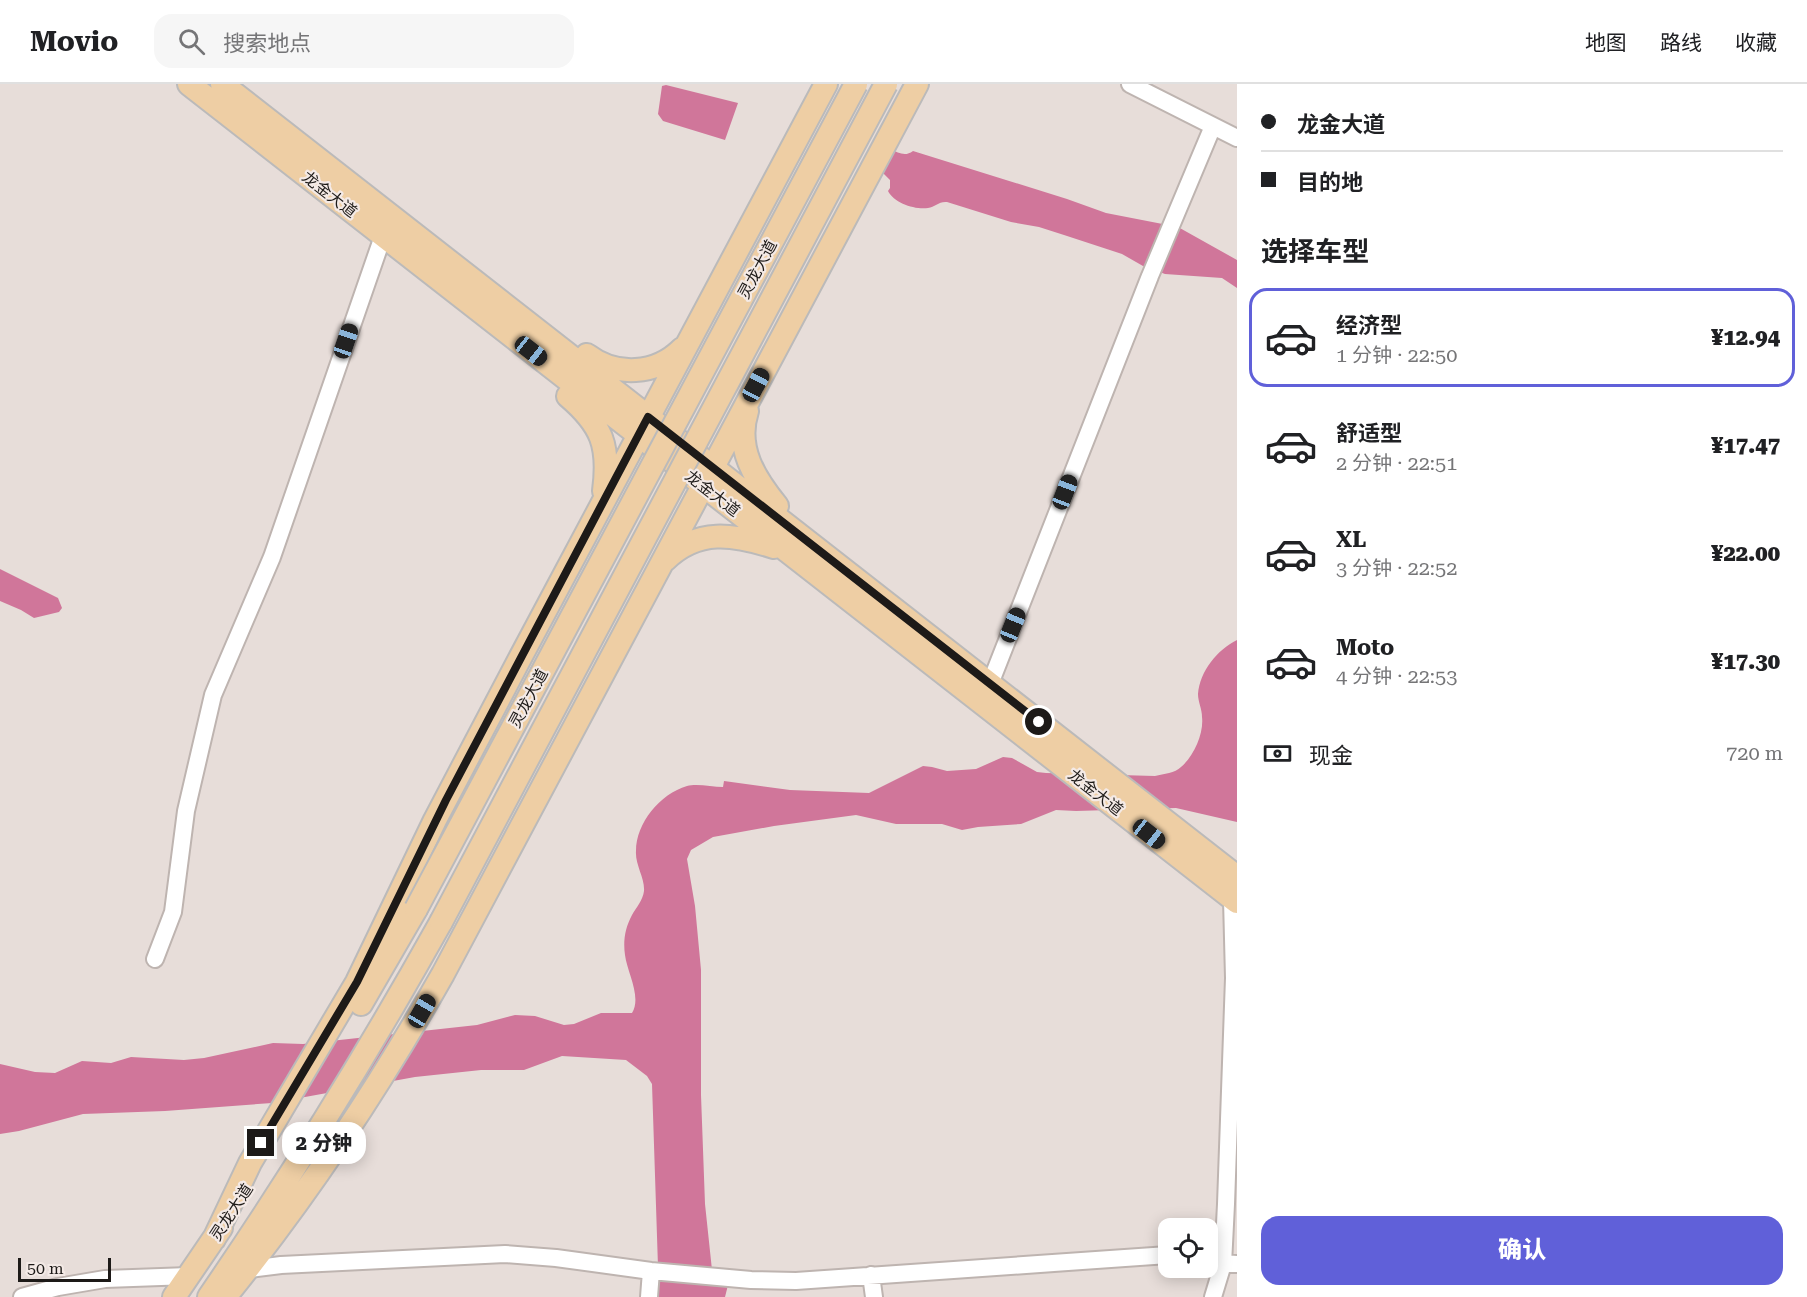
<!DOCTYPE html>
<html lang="zh">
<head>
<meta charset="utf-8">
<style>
	:root { --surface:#fff; --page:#f6f6f6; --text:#202124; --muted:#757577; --line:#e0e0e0; --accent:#6060d9 }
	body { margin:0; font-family:"Roboto Serif","Noto Sans SC",serif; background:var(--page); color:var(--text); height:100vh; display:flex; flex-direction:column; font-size:22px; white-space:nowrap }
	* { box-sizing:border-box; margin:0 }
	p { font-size:20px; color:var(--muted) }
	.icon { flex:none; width:33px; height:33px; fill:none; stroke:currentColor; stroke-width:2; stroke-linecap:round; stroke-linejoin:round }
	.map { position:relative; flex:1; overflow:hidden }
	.side { display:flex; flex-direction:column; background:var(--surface); width:570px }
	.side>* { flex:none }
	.banner { display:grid; align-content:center; height:132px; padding:0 24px; background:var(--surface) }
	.fabs { position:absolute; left:1158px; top:1134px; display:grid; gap:12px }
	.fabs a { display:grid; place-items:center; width:60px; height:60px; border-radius:12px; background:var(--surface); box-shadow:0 3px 15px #0003; font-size:30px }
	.scale { position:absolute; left:18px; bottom:15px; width:93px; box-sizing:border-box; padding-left:6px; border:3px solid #1d1a18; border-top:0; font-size:16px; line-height:21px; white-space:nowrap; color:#1d1a18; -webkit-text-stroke:4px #f4eae6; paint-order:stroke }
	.end { position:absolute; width:27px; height:27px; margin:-14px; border:8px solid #1d1a18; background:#fff; box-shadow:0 0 0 3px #fff }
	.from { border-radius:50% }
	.bubble { position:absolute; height:42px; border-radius:18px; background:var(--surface); box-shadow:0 3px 15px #0003; font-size:20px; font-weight:800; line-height:42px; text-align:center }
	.car { position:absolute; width:18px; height:36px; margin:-18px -9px; border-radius:8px; box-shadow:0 0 4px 2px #0007; background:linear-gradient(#222 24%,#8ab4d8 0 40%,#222 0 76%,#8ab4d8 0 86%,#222 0) }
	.banner b { display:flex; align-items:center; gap:21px; height:57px; font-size:22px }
	.banner b+b { border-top:2px solid var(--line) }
	.banner i { width:15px; height:15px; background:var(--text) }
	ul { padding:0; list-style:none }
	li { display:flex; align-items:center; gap:18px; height:99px; margin:0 12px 9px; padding:0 12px; border:3px solid transparent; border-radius:18px }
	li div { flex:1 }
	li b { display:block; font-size:22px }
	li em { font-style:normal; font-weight:800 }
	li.current { border-color:var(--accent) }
	li>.icon { width:54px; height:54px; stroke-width:1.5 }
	h2 { padding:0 24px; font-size:27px; line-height:72px }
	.pay { display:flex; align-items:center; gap:15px; height:66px; padding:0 24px; font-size:22px }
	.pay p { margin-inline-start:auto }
	.button { display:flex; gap:12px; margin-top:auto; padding:12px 24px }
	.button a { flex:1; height:69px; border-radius:18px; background:var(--accent); color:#fff; font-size:24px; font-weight:800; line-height:69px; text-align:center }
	header { display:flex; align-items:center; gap:36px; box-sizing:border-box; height:84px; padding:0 30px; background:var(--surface); border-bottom:2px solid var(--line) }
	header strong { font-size:28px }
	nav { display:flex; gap:33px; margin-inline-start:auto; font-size:21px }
	.search { width:420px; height:54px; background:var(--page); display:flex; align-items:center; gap:15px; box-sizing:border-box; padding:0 21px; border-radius:18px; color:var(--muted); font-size:22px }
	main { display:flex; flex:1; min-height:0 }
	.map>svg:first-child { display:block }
	.water { fill:#d0769a }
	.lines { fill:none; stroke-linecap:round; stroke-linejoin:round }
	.minor-casing { stroke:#beb4b0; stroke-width:20 }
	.major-casing { stroke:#bbbaba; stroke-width:26 }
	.minor { stroke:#fff; stroke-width:16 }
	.major { stroke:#eecea4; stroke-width:22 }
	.major-bridge-casing { stroke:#bbbaba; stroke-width:26; stroke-linecap:butt }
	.major-bridge { stroke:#eecea4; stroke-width:22 }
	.route { stroke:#1d1a18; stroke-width:8 }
	.labels { text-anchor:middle; stroke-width:4.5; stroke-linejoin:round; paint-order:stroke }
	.street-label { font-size:16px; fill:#1d1a18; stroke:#f4eae6 }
</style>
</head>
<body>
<header>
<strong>Movio</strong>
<div class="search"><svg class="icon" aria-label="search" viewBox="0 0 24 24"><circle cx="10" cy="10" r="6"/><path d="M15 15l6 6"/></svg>搜索地点</div>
<nav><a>地图</a><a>路线</a><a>收藏</a></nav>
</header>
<main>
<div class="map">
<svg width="1237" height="1213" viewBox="0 0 1237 1213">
	<rect width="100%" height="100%" fill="#e7ddd9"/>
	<!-- water -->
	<path class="water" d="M 666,1 L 738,19 L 725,56 L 663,37 L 658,30 L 662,2 Z
		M 890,65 C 899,69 905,73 913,67 L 1067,115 L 1106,129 L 1178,143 L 1237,176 L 1237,204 L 1222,194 L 1165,190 L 1143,182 L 1122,170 L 1064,151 L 1039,143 L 1011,138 L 947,118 C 939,117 935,123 928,124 C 915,126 894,119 888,107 L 890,104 L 890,96 L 879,85 Z
		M 0,485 L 58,514 L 62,524 L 59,528 L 34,534 L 21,526 L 0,517 Z
		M 1237,556 L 1237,738 L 1176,724 L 1076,727 L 1056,726 L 1021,740 L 978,743 L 962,746 L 942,740 L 896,740 L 856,731 L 774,742 L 713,753 L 691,766 L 687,775 L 695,822 L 701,886 L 701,1011 L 705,1120 L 712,1186 L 728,1201 L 725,1213 L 659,1213 L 652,1000 L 647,992 L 626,976 L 562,972 L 524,986 L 481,986 L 415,993 L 272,1019 L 165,1027 L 83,1030 L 19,1047 L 0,1050 L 0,980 L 35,988 L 55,989 L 82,977 L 111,979 L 131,973 L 184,976 L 204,974 L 273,959 L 303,960 L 477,941 L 515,931 L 535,932 L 564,941 L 574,940 L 601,929 L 632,929 C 642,913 627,888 625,871 C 623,857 625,844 632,831 C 636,824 643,816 644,807 C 645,794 635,781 636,767 C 636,739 660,710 687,702 C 697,699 712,703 723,703 L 724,697 L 790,706 L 869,709 L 923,682 L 932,683 L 947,687 L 976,685 L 1003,673 L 1012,674 L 1037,688 L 1046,689 L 1155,692 C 1164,690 1175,689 1181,683 C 1194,672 1204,649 1202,633 C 1202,625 1198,618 1198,610 C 1200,587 1217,566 1237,556 Z"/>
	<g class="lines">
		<!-- minor casing -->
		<g class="minor-casing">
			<path id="minor" d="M 1130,0 L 1237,54
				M 990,600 L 1150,192 L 1213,42
				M 155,875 L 173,828 L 186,727 L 213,611 L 272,473 L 383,152
				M 1208,1178 L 1237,1180
				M 242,1186 L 281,1181 L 505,1170 L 556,1174 L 651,1187 L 751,1196 L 796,1197 L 1168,1171
				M 871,1191 L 874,1213
				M 22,1213 L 58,1203 L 105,1195 L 189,1192
				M 649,1213 L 651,1187
				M 1213,1213 L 1223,1180 L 1226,1120 L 1234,894 L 1232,815"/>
		</g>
		<!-- major casing -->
		<g class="major-casing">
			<path id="major" d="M 189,0 L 1237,818
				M 222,0 L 1237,793
				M 587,271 C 616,293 656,291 682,265
				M 568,312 C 602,341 610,362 604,407
				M 747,327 C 735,364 755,395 777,422
				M 665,476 C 698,444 733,450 774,463
				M 361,920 L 416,825
				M 214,1155 L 250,1079 L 357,898 L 435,736 L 518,578 L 826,0
				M 174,1213 L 221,1144
				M 209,1213 C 292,1092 369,967 441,838
				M 225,1213 C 307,1112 379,1003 443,890 L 917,0"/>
		</g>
		<!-- minor -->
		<use href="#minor" class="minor"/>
		<!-- major -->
		<use href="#major" class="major"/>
		<!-- major-bridge casing -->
		<g class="major-bridge-casing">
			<path id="major-bridge" d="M 416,825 L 856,0
				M 441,838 L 886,0"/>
		</g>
		<!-- major-bridge -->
		<use href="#major-bridge" class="major-bridge"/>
	</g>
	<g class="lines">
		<!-- route -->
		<path class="route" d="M 261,1059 L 357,898 L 446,716 L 648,333 L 1039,638"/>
	</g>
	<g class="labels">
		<!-- street labels -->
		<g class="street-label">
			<text transform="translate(330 110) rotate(38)" y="6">龙金大道</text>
			<text transform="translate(757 185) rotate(-62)" y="6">灵龙大道</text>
			<text transform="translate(713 409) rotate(38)" y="6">龙金大道</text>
			<text transform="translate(528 614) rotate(-62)" y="6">灵龙大道</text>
			<text transform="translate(1096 708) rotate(38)" y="6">龙金大道</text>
			<text transform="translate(231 1128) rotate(-57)" y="6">灵龙大道</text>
		</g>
	</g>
</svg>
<div class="fabs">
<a><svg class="icon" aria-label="locate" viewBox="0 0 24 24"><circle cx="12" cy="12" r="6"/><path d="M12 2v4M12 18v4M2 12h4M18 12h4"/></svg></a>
</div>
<div class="scale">50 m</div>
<i class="end from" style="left:1039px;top:638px"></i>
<i class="end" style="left:261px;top:1059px"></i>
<div class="bubble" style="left:282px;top:1038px;width:84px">2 分钟</div>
<i class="car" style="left:346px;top:257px;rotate:19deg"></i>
<i class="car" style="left:531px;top:267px;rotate:128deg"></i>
<i class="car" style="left:756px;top:301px;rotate:28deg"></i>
<i class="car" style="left:1065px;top:408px;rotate:21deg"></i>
<i class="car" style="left:1013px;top:541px;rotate:22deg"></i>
<i class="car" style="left:1149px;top:750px;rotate:128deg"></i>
<i class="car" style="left:422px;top:927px;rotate:30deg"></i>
</div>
<section class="side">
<div class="banner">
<b><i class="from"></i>龙金大道</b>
<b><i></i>目的地</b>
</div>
<h2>选择车型</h2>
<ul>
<li class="current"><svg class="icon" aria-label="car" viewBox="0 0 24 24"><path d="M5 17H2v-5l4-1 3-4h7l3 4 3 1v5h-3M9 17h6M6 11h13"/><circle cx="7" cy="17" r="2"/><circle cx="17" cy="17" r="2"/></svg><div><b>经济型</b><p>1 分钟 · 22:50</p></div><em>¥12.94</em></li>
<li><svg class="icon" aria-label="car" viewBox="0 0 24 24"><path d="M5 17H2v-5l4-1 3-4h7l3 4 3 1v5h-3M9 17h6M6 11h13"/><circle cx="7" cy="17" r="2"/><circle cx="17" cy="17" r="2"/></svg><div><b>舒适型</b><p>2 分钟 · 22:51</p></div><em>¥17.47</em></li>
<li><svg class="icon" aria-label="car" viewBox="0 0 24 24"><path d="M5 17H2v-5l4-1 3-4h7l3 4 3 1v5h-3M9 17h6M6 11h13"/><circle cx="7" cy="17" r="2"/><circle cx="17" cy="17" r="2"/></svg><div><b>XL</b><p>3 分钟 · 22:52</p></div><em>¥22.00</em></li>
<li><svg class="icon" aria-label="car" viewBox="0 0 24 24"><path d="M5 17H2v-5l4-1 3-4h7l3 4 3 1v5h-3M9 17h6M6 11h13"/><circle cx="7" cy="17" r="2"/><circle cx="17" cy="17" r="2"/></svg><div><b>Moto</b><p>4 分钟 · 22:53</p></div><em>¥17.30</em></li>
</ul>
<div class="pay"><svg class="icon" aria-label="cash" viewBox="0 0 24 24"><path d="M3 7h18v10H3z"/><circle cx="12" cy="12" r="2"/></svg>现金<p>720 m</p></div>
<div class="button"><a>确认</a></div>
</section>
</main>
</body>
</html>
